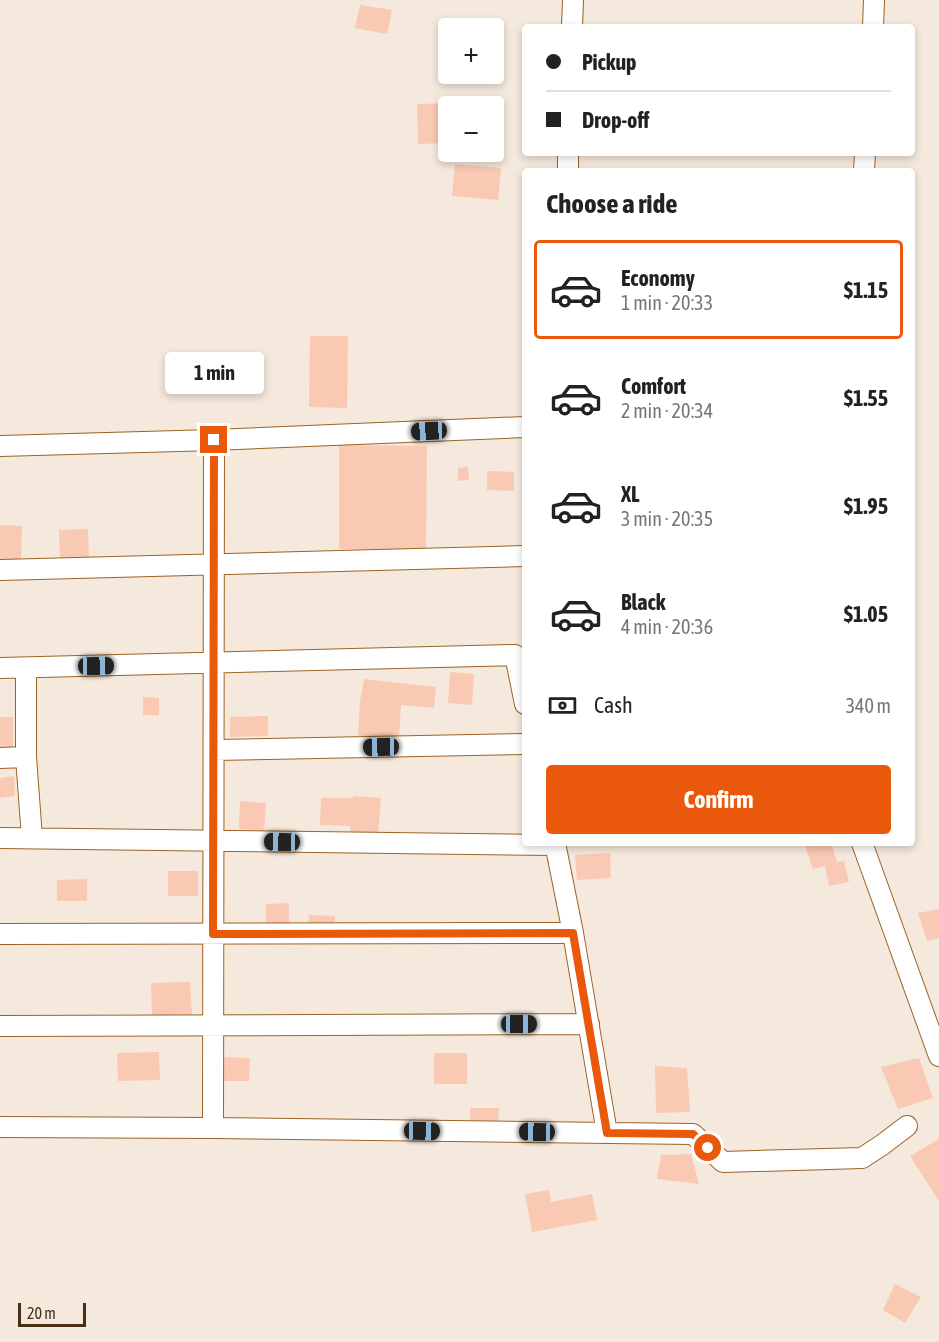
<!DOCTYPE html>
<html lang="en">
<head>
<meta charset="utf-8">
<style>
	:root { --surface:#fff; --page:#f2f2f2; --text:#222; --muted:#767676; --line:#e0e0e0; --accent:#ea580c }
	body { margin:0; font-family:"Asap Condensed",sans-serif; background:var(--page); color:var(--text); height:100vh; display:flex; flex-direction:column; font-size:22px; white-space:nowrap }
	* { box-sizing:border-box; margin:0 }
	p { font-size:20px; color:var(--muted) }
	.icon { flex:none; width:33px; height:33px; fill:none; stroke:currentColor; stroke-width:2; stroke-linecap:round; stroke-linejoin:round }
	.map { position:relative; flex:1; overflow:hidden }
	.sheet { position:absolute; left:522px; top:168px; width:393px; height:678px; display:flex; flex-direction:column; background:var(--surface); border-radius:6px; box-shadow:0 3px 9px #0003 }
	.sheet>* { flex:none }
	.banner { position:absolute; left:522px; top:24px; width:393px; height:132px; border-radius:6px; box-shadow:0 3px 9px #0003; display:grid; align-content:center; height:132px; padding:0 24px; background:var(--surface) }
	.controls { position:absolute; left:438px; top:18px; display:grid; gap:12px }
	.controls a { display:grid; place-items:center; width:66px; height:66px; border-radius:6px; background:var(--surface); box-shadow:0 3px 9px #0003; font-size:30px }
	.scale { position:absolute; left:18px; bottom:15px; width:68px; box-sizing:border-box; padding-left:6px; border:3px solid #482f16; border-top:0; font-size:16px; line-height:21px; white-space:nowrap; color:#482f16; -webkit-text-stroke:4px #f5e8dc; paint-order:stroke }
	.end { position:absolute; width:27px; height:27px; margin:-14px; border:8px solid #ea580c; background:#fff; box-shadow:0 0 0 3px #fff }
	.from { border-radius:50% }
	.bubble { position:absolute; height:42px; border-radius:6px; background:var(--surface); box-shadow:0 3px 9px #0003; font-size:20px; font-weight:700; line-height:42px; text-align:center }
	.car { position:absolute; width:18px; height:36px; margin:-18px -9px; border-radius:8px; box-shadow:0 0 4px 2px #0007; background:linear-gradient(#222 24%,#8ab4d8 0 40%,#222 0 76%,#8ab4d8 0 86%,#222 0) }
	.banner b { display:flex; align-items:center; gap:21px; height:57px; font-size:22px }
	.banner b+b { border-top:2px solid var(--line) }
	.banner i { width:15px; height:15px; background:var(--text) }
	ul { padding:0; list-style:none }
	li { display:flex; align-items:center; gap:18px; height:99px; margin:0 12px 9px; padding:0 12px; border:3px solid transparent; border-radius:6px }
	li div { flex:1 }
	li b { display:block; font-size:22px }
	li em { font-style:normal; font-weight:700 }
	li.on { border-color:var(--accent) }
	li>.icon { width:54px; height:54px; stroke-width:1.5 }
	h2 { padding:0 24px; font-size:27px; line-height:72px }
	.pay { display:flex; align-items:center; gap:15px; height:66px; padding:0 24px; font-size:22px }
	.pay p { margin-inline-start:auto }
	.button { display:flex; gap:12px; margin-top:auto; padding:12px 24px }
	.button a { flex:1; height:69px; border-radius:6px; background:var(--accent); color:#fff; font-size:24px; font-weight:700; line-height:69px; text-align:center }
	.map>svg:first-child { display:block }
	.building { fill:#fac9b3 }
	.lines { fill:none; stroke-linecap:round; stroke-linejoin:round }
	.street-casing { stroke:#9c6324; stroke-width:22 }
	.street { stroke:#fff; stroke-width:20 }
	.route { stroke:#ea580c; stroke-width:8 }
</style>
</head>
<body>
<div class="map">
<svg width="939" height="1342" viewBox="0 0 939 1342">
	<rect width="100%" height="100%" fill="#f5e8dc"/>
	<!-- building -->
	<path class="building" d="M 360,5 L 392,10 L 387,34 L 355,28 Z
		M 490,102 L 491,106 L 448,106 L 448,143 L 418,144 L 417,104 Z
		M 455,164 L 501,168 L 498,200 L 452,196 Z
		M 310,336 L 348,336 L 347,408 L 309,407 Z
		M 339,445 L 427,446 L 426,550 L 339,549 Z
		M 468,467 L 469,480 L 458,481 L 458,468 Z
		M 487,471 L 514,472 L 514,491 L 487,490 Z
		M 0,525 L 22,526 L 21,560 L 0,559 Z
		M 88,529 L 89,560 L 60,561 L 59,530 Z
		M 450,672 L 474,674 L 472,705 L 448,703 Z
		M 364,679 L 436,687 L 434,708 L 401,705 L 399,738 L 358,736 L 360,701 Z
		M 143,697 L 159,698 L 159,715 L 143,715 Z
		M 268,716 L 268,736 L 230,737 L 230,717 Z
		M 0,717 L 13,717 L 13,750 L 0,750 Z
		M 14,776 L 15,796 L 0,798 L 0,778 Z
		M 353,796 L 381,798 L 378,835 L 350,833 L 350,826 L 320,825 L 321,798 L 353,798 Z
		M 240,801 L 266,803 L 264,831 L 239,829 Z
		M 804,843 L 831,843 L 837,862 L 829,864 L 844,861 L 849,882 L 829,886 L 825,866 L 813,869 Z
		M 610,853 L 611,878 L 577,880 L 575,855 Z
		M 168,871 L 198,871 L 198,896 L 168,896 Z
		M 87,879 L 87,901 L 57,901 L 57,880 Z
		M 289,903 L 289,924 L 266,924 L 266,904 Z
		M 939,909 L 939,938 L 927,941 L 918,913 Z
		M 309,915 L 335,916 L 335,932 L 308,931 Z
		M 190,982 L 192,1015 L 152,1016 L 151,983 Z
		M 159,1052 L 160,1080 L 118,1081 L 117,1053 Z
		M 434,1053 L 467,1053 L 467,1084 L 434,1084 Z
		M 224,1057 L 250,1058 L 249,1081 L 224,1081 Z
		M 919,1058 L 933,1098 L 898,1109 L 881,1067 Z
		M 655,1066 L 687,1068 L 690,1112 L 656,1113 Z
		M 470,1108 L 499,1108 L 498,1123 L 470,1123 Z
		M 939,1139 L 939,1201 L 910,1156 Z
		M 691,1154 L 699,1184 L 657,1179 L 661,1155 Z
		M 549,1190 L 551,1202 L 592,1194 L 597,1220 L 532,1232 L 525,1194 Z
		M 895,1284 L 921,1297 L 905,1323 L 883,1310 Z"/>
	<g class="lines">
		<!-- street casing -->
		<g class="street-casing">
			<path id="street" d="M 572,27 L 573,0
				M 873,27 L 874,0
				M 568,171 L 568,153
				M 864,171 L 865,153
				M 214,440 L 213,1128 L 693,1134 L 723,1162 L 862,1158 L 882,1145 L 907,1126
				M 0,446 L 214,440 L 525,427
				M 0,570 L 525,556
				M 0,668 L 515,655 L 525,704
				M 26,668 L 26,757 L 32,838
				M 214,750 L 525,744
				M 0,758 L 26,757
				M 0,838 L 555,845
				M 555,843 L 573,933 L 607,1133
				M 862,843 L 939,1056
				M 0,934 L 573,933
				M 0,1026 L 589,1024
				M 0,1127 L 213,1128"/>
		</g>
		<!-- street -->
		<use href="#street" class="street"/>
	</g>
	<g class="lines">
		<!-- route -->
		<path class="route" d="M 214,440 L 213,934 L 573,933 L 607,1133 L 693,1134 L 708,1148"/>
	</g>
</svg>
<div class="controls">
<a>+</a>
<a>−</a>
</div>
<div class="scale">20 m</div>
<i class="end from" style="left:708px;top:1148px"></i>
<i class="end" style="left:214px;top:440px"></i>
<div class="bubble" style="left:165px;top:352px;width:99px">1 min</div>
<i class="car" style="left:429px;top:431px;rotate:267deg"></i>
<i class="car" style="left:96px;top:666px;rotate:89deg"></i>
<i class="car" style="left:381px;top:747px;rotate:269deg"></i>
<i class="car" style="left:282px;top:842px;rotate:271deg"></i>
<i class="car" style="left:519px;top:1024px;rotate:90deg"></i>
<i class="car" style="left:422px;top:1131px;rotate:91deg"></i>
<i class="car" style="left:537px;top:1132px;rotate:271deg"></i>
<div class="banner">
<b><i class="from"></i>Pickup</b>
<b><i></i>Drop-off</b>
</div>
<section class="sheet">
<h2>Choose a ride</h2>
<ul>
<li class="on"><svg class="icon" aria-label="car" viewBox="0 0 24 24"><path d="M5 17H2v-5l4-1 3-4h7l3 4 3 1v5h-3M9 17h6M6 11h13"/><circle cx="7" cy="17" r="2"/><circle cx="17" cy="17" r="2"/></svg><div><b>Economy</b><p>1 min · 20:33</p></div><em>$1.15</em></li>
<li><svg class="icon" aria-label="car" viewBox="0 0 24 24"><path d="M5 17H2v-5l4-1 3-4h7l3 4 3 1v5h-3M9 17h6M6 11h13"/><circle cx="7" cy="17" r="2"/><circle cx="17" cy="17" r="2"/></svg><div><b>Comfort</b><p>2 min · 20:34</p></div><em>$1.55</em></li>
<li><svg class="icon" aria-label="car" viewBox="0 0 24 24"><path d="M5 17H2v-5l4-1 3-4h7l3 4 3 1v5h-3M9 17h6M6 11h13"/><circle cx="7" cy="17" r="2"/><circle cx="17" cy="17" r="2"/></svg><div><b>XL</b><p>3 min · 20:35</p></div><em>$1.95</em></li>
<li><svg class="icon" aria-label="car" viewBox="0 0 24 24"><path d="M5 17H2v-5l4-1 3-4h7l3 4 3 1v5h-3M9 17h6M6 11h13"/><circle cx="7" cy="17" r="2"/><circle cx="17" cy="17" r="2"/></svg><div><b>Black</b><p>4 min · 20:36</p></div><em>$1.05</em></li>
</ul>
<div class="pay"><svg class="icon" aria-label="cash" viewBox="0 0 24 24"><path d="M3 7h18v10H3z"/><circle cx="12" cy="12" r="2"/></svg>Cash<p>340 m</p></div>
<div class="button"><a>Confirm</a></div>
</section>
</div>
</body>
</html>
